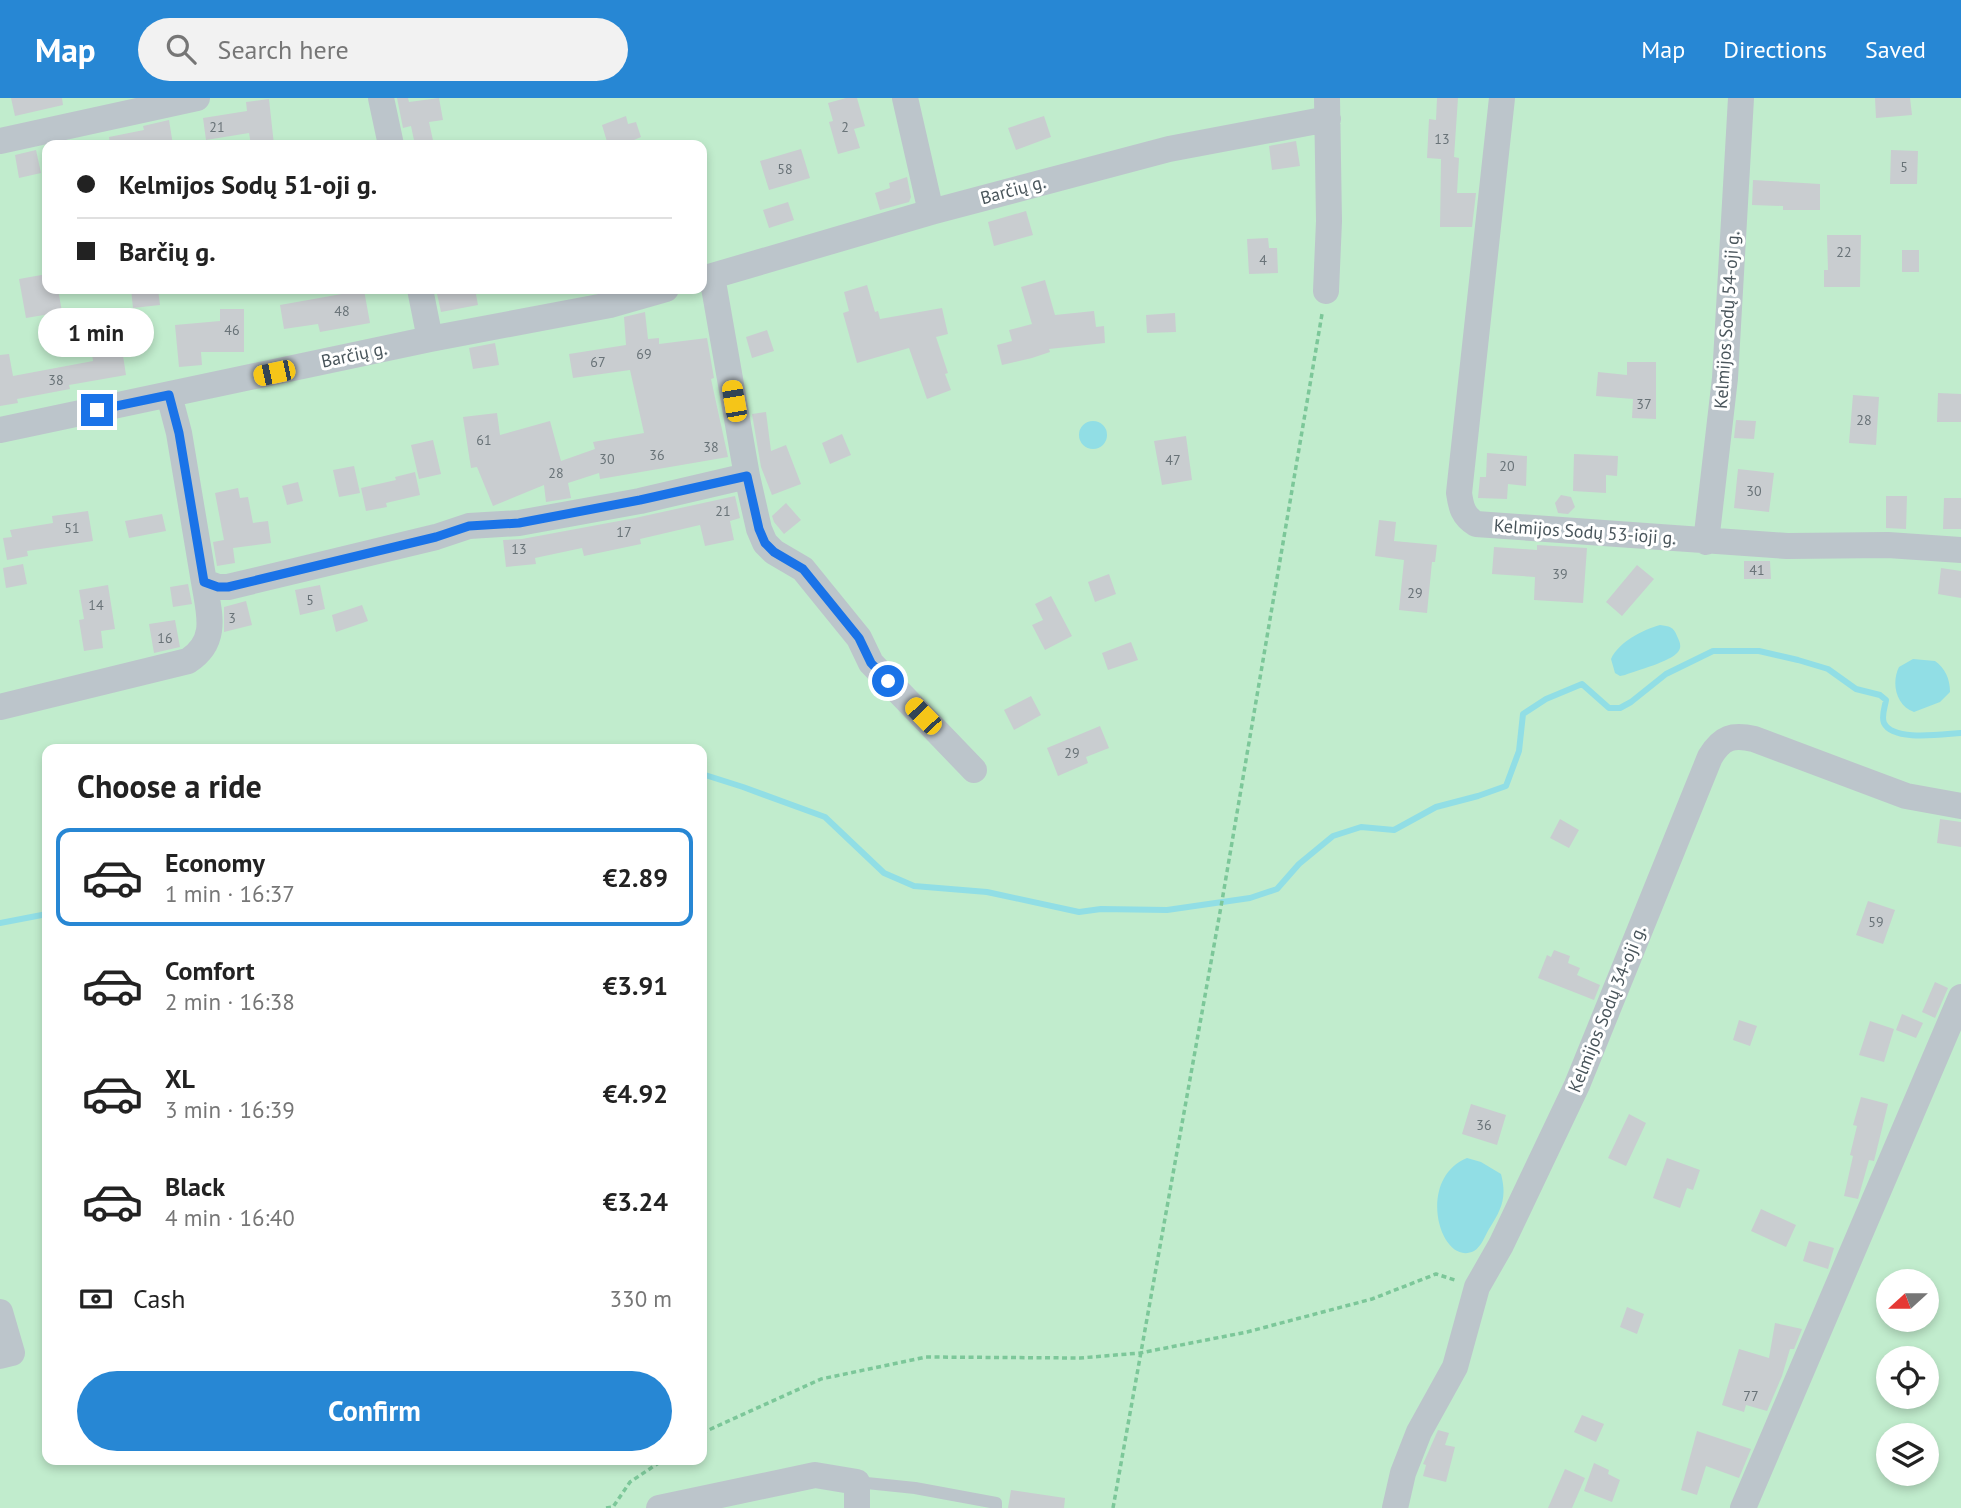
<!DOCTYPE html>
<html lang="en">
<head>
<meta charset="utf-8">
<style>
	:root { --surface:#fff; --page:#f2f2f2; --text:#222; --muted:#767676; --line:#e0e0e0; --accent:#2787d4 }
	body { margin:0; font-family:"PT Sans",sans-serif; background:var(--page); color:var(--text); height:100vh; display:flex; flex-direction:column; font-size:26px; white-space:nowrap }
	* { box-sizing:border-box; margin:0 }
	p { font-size:23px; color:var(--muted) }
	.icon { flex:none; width:38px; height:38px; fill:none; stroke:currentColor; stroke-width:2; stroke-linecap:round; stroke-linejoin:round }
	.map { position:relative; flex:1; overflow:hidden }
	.sheet { position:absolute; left:42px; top:646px; width:665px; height:721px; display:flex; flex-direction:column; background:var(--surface); border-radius:14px; box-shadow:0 4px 10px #0003 }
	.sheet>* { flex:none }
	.guide { position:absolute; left:42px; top:42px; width:665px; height:154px; border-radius:14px; box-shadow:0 4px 10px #0003; display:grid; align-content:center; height:154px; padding:0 35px; background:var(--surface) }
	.needle { width:46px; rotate:249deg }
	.fabs { position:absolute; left:1876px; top:1171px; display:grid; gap:14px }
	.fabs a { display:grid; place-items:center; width:63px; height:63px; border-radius:50%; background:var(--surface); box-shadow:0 4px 10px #0003; font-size:35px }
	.end { position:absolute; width:32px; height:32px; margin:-16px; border:9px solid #1a73e8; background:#fff; box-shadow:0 0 0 4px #fff }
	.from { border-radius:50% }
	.bubble { position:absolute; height:49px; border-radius:24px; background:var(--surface); box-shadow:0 4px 10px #0003; font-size:23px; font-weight:800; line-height:49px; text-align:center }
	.car { position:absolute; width:21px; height:42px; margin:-21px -10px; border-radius:9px; box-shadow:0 0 5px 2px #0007; background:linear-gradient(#f5c518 24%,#345 0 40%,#f5c518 0 76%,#345 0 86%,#f5c518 0) }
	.guide b { display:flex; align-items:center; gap:24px; height:66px; font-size:26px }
	.guide b+b { border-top:2px solid var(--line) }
	.guide i { width:18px; height:18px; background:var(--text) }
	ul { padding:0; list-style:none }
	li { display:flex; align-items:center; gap:21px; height:98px; margin:0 14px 10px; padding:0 21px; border:4px solid transparent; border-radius:14px }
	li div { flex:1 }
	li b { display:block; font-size:26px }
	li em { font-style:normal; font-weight:800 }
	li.selected { border-color:var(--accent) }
	li>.icon { width:63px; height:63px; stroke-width:1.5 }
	h2 { padding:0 35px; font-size:32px; line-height:84px }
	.pay { display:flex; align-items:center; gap:18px; height:77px; padding:0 35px; font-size:26px }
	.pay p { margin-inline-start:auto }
	.button { display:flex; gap:14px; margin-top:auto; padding:14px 35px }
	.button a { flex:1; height:80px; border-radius:42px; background:var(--accent); color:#fff; font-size:28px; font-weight:800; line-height:80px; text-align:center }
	header { display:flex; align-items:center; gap:42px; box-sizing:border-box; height:98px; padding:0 35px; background:var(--accent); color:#fff }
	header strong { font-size:33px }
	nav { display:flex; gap:38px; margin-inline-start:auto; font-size:24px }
	.search { width:490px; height:63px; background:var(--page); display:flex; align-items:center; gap:18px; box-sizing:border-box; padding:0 24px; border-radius:38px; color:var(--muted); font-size:26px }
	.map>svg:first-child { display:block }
	.green { fill:#c1eccd; fill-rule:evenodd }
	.water { fill:#91dee5 }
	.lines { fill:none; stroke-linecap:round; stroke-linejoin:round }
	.stream { stroke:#91dee5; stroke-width:6 }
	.building { fill:#c9cdd0 }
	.path { stroke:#7cc799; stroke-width:3.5; stroke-dasharray:5 3.5; stroke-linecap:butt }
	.lane { stroke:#bcc5cb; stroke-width:12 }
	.street { stroke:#bcc5cb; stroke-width:26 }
	.route { stroke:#1a73e8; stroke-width:9 }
	.labels { text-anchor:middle; stroke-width:6; stroke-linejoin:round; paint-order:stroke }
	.number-label { font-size:14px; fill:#697378 }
	.street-label { font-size:18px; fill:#49555b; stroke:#fff }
</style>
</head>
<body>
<header>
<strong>Map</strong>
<div class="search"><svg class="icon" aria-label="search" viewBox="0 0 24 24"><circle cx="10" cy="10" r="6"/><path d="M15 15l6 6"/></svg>Search here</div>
<nav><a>Map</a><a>Directions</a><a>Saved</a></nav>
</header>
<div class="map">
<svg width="1961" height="1410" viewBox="0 0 1961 1410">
	<rect width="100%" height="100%" fill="#f2eff0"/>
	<!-- green -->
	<path class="green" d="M 0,0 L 1961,0 L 1961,1410 L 0,1410 ZM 47,47 L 702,47 L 702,191 L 47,191 ZM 47,651 L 702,651 L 702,1362 L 47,1362 ZM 1888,1183 L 1927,1183 L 1927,1222 L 1888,1222 ZM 1888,1260 L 1927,1260 L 1927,1298 L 1888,1298 ZM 1888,1337 L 1927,1337 L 1927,1376 L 1888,1376 Z"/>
	<!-- water -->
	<path class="water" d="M1079 337a14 14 0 1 1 28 0a14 14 0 1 1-28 0Z
		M 1660,527 C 1669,528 1674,529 1677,538 C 1680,544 1682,549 1678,554 C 1670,564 1637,572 1625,577 L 1620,578 L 1615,575 L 1611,561 C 1619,544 1642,532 1660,527 Z
		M 1913,561 L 1935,563 C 1945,570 1950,581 1950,594 L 1940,604 L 1914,614 C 1896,608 1891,585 1899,569 Z
		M 1467,1060 L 1481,1064 L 1501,1076 C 1507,1099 1502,1111 1489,1131 C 1485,1138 1481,1149 1474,1153 C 1440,1170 1415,1081 1467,1060 Z"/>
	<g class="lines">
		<!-- stream -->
		<path class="stream" d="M 702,676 L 743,689 L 825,719 L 884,775 L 914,788 L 987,794 L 1079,814 L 1101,811 L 1167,812 L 1250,800 L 1277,791 L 1299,766 L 1333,738 L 1361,729 L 1394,732 L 1436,709 L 1478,698 L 1506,688 L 1519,653 L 1523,616 L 1546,601 L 1582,586 L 1609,610 L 1620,610 L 1631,604 L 1666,576 L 1713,553 L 1759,553 L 1798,562 L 1828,571 L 1856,591 L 1880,597 L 1886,602 C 1885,609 1881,618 1884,625 C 1893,644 1943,636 1961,635
			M 0,825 L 47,816"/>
	</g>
	<!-- building -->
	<path class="building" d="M 11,0 L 62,0 L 63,7 L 15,18 Z
		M 397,0 L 408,0 L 409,4 L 439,0 L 443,22 L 429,24 L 434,47 L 415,47 L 411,28 L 403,30 Z
		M 846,0 L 857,0 L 865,28 L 854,31 L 860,50 L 838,56 L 829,24 L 833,23 L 828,5 Z
		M 1437,0 L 1458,0 L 1454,59 L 1459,60 L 1457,95 L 1476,95 L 1472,129 L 1440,129 L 1441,61 L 1427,60 L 1429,21 L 1436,22 Z
		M 1875,0 L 1910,0 L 1912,17 L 1876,20 Z
		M 269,1 L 274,47 L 251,47 L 249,35 L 206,42 L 203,20 L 247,13 L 246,4 Z
		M 626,18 L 628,26 L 636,24 L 641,39 L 634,42 L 636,47 L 608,47 L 602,27 Z
		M 1044,18 L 1051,39 L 1016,52 L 1008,30 Z
		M 169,22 L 173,47 L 110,47 L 109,39 L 144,32 L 143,28 Z
		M 1296,43 L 1300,68 L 1272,72 L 1269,48 Z
		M 801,51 L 810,80 L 769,92 L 760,63 Z
		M 36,52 L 41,75 L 19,80 L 15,57 Z
		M 1891,52 L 1918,53 L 1917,86 L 1890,86 Z
		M 907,79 L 911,99 L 909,104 L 880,112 L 875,95 L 890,90 L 889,85 Z
		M 1753,82 L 1820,86 L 1820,112 L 1783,112 L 1783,108 L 1752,107 Z
		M 788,104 L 794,122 L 769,130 L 763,112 Z
		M 1026,113 L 1033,137 L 994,148 L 988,124 Z
		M 1827,137 L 1861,137 L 1860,189 L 1824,189 L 1824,172 L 1828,172 Z
		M 1268,140 L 1269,150 L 1277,150 L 1278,175 L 1249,176 L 1247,141 Z
		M 1902,152 L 1919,152 L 1919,174 L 1902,174 Z
		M 47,176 L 47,191 L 58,191 L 62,214 L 26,220 L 19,181 Z
		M 1045,182 L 1055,217 L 1094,213 L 1096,229 L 1104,228 L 1105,245 L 1049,251 L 1050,254 L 1032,260 L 1002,267 L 997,247 L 1012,243 L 1009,232 L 1032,226 L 1021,189 Z
		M 867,187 L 875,214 L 878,213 L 880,221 L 942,210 L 948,236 L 936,239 L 948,275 L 945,276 L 951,292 L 927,301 L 909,250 L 857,265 L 843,215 L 849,213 L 844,194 Z
		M 131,191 L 158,191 L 160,207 L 133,210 Z
		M 436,191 L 475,191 L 478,207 L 441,214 Z
		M 364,192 L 370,225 L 320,234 L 318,226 L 284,231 L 280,207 Z
		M 220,211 L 244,211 L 244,254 L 201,254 L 202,267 L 179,269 L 175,227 L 220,223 Z
		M 645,214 L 648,241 L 659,240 L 659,246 L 707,240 L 714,280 L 711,281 L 728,359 L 600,381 L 599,375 L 568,385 L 571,400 L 546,404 L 544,387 L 493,408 L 477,369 L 471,370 L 463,319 L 497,315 L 500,337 L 550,323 L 561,363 L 595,351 L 593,344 L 644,335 L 630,272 L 573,280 L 569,256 L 626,247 L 624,219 Z
		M 1175,215 L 1176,234 L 1147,235 L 1146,217 Z
		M 767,232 L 774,253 L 752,260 L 746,239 Z
		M 120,238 L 126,277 L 69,287 L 70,291 L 17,301 L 18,305 L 0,308 L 0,257 L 9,256 L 13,278 L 93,263 L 90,243 Z
		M 495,245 L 499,267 L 473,271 L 469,250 Z
		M 1627,264 L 1656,264 L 1656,321 L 1632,320 L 1633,301 L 1596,298 L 1598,274 L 1627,277 Z
		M 1938,295 L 1961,296 L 1961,324 L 1937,324 Z
		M 1853,297 L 1879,299 L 1876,347 L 1849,345 Z
		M 766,314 L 771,353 L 786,347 L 801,386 L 772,397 L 761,369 L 752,316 Z
		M 1736,322 L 1756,323 L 1754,341 L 1734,340 Z
		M 842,336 L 851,357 L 830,366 L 822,345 Z
		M 1186,338 L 1192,382 L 1162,387 L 1154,343 Z
		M 433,342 L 441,376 L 419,381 L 411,347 Z
		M 1487,355 L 1527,358 L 1526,388 L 1508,386 L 1507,401 L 1478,400 L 1480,379 L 1486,379 Z
		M 1574,356 L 1618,358 L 1617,378 L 1606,377 L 1606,395 L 1573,393 Z
		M 354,368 L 360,395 L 339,399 L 333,372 Z
		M 1738,371 L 1774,375 L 1769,414 L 1734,410 Z
		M 415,374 L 420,397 L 386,405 L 387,409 L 366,413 L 361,390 L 396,382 L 395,379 Z
		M 298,384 L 303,403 L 287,407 L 282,388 Z
		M 238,390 L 240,400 L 248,399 L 253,425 L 268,423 L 271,445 L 233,450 L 235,465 L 217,468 L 213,444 L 224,442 L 215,395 Z
		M 1561,397 L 1571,399 L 1575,409 L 1568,416 L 1558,415 L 1555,405 Z
		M 735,398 L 740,420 L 730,423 L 734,442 L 705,448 L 700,427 L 640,441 L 641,446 L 584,458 L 582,450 L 535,460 L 536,466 L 506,469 L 503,442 L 522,441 L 635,420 Z
		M 1886,398 L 1907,398 L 1906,431 L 1886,430 Z
		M 1944,400 L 1961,400 L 1961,431 L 1943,431 Z
		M 786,405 L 801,422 L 784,436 L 774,424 L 772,418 Z
		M 88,413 L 93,443 L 27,453 L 28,458 L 7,462 L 3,440 L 12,439 L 10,432 L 53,425 L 52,418 Z
		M 162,416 L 166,433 L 129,440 L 125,423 Z
		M 1379,422 L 1396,424 L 1394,443 L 1437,447 L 1435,464 L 1432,464 L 1427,515 L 1399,512 L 1404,462 L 1375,458 Z
		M 1537,447 L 1587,450 L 1583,505 L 1534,502 L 1535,479 L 1492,476 L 1494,449 L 1537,452 Z
		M 1744,463 L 1770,463 L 1771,481 L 1744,481 Z
		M 23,466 L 27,486 L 6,490 L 3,470 Z
		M 1637,467 L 1654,481 L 1622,518 L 1606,504 Z
		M 1941,470 L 1961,473 L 1961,500 L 1938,496 Z
		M 1109,476 L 1116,496 L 1095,504 L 1088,484 Z
		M 188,486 L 192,506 L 173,509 L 170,489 Z
		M 108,487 L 115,531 L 101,533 L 103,550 L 84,553 L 79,522 L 84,521 L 79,492 Z
		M 320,487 L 325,511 L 300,517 L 295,492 Z
		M 1051,498 L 1072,538 L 1045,552 L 1032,527 L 1043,522 L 1035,506 Z
		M 246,503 L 252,527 L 224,534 L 224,509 Z
		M 362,507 L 368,523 L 336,534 L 332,517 Z
		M 175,522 L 180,549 L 154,555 L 149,526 Z
		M 1131,544 L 1138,562 L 1108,572 L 1102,555 Z
		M 1031,598 L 1041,617 L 1014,632 L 1004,612 Z
		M 1100,628 L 1109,650 L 1086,659 L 1088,665 L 1058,678 L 1047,650 Z
		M 1560,721 L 1579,732 L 1569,750 L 1550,740 Z
		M 1940,721 L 1961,724 L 1961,749 L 1937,745 Z
		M 1868,803 L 1895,812 L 1883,846 L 1856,837 Z
		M 1554,852 L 1570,858 L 1568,865 L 1580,870 L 1577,877 L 1600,887 L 1594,902 L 1538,880 L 1547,857 L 1551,859 Z
		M 1935,884 L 1948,890 L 1935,920 L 1922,914 Z
		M 1902,916 L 1923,925 L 1916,940 L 1896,932 Z
		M 1739,922 L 1757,928 L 1750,948 L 1733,942 Z
		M 1870,923 L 1894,931 L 1884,964 L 1859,957 Z
		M 1861,999 L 1888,1006 L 1874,1063 L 1869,1062 L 1858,1101 L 1844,1098 L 1853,1058 L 1850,1057 L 1857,1028 L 1853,1027 Z
		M 1471,1006 L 1506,1017 L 1497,1047 L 1462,1036 Z
		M 1629,1016 L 1646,1025 L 1626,1068 L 1608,1060 Z
		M 1667,1060 L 1700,1072 L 1693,1092 L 1687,1090 L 1680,1110 L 1653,1100 Z
		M 1761,1111 L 1796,1127 L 1786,1149 L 1751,1133 Z
		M 1809,1143 L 1834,1150 L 1828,1171 L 1803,1163 Z
		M 1627,1209 L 1644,1216 L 1637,1236 L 1620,1229 Z
		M 1775,1225 L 1802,1231 L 1794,1251 L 1790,1251 L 1782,1278 L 1767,1313 L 1746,1307 L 1744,1314 L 1722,1307 L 1739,1251 L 1769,1260 Z
		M 1582,1317 L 1604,1326 L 1596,1344 L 1574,1334 Z
		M 1438,1332 L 1449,1335 L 1445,1347 L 1455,1349 L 1446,1384 L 1423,1378 L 1426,1367 L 1423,1366 Z
		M 1697,1333 L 1751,1351 L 1739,1380 L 1706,1368 L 1697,1397 L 1681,1392 Z
		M 1594,1365 L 1609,1372 L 1608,1376 L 1620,1382 L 1612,1404 L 1584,1393 Z
		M 1565,1371 L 1585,1380 L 1572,1410 L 1548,1410 Z
		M 1011,1392 L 1065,1400 L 1064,1410 L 1008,1410 Z"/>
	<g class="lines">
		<!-- path -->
		<path class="path" d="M 702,1335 L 821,1281 L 926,1259 L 1080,1260 L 1140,1255 L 1247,1234 L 1372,1201 L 1436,1176 L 1455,1182
			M 606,1410 L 613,1409 L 630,1384 L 663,1362
			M 1113,1410 L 1222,803 L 1322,216"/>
		<!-- lane -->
		<path class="lane" d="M 857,1384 L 915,1390 L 996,1405 L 996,1410"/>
		<!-- street -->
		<path class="street" d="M 381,0 L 391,47
			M 905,0 L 931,114
			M 1502,0 L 1459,395 C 1461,409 1463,418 1476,426 L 1787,448 L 1888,447 L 1961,452
			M 0,43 L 197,0
			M 712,178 L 747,378
			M 702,181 L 931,114 L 1169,51 L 1328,21
			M 420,191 L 430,241
			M 1326,193 L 1329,123 L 1327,0
			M 169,297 L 179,335 L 204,484
			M 0,332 L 430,241 L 610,207 L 666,191
			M 1706,444 L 1725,280 L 1741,0
			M 0,609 L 188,563 C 219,543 209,515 204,484 L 218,489 L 228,489 L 436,439 L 469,428 L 519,425 L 640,403 L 747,378 L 759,431 L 765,445 L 774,454 L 803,471 L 859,540 L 871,565 L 974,672
			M 0,1214 L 12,1255 L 0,1258
			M 659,1410 L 815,1377 L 857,1384 L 857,1410
			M 1395,1410 L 1403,1375 L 1419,1334 L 1455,1269 L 1477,1189 L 1501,1147 L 1577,987 L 1710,659 C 1722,639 1733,636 1754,641 L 1906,698 L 1961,708
			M 1743,1410 L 1961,899"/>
	</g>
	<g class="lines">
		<!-- route -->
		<path class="route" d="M 97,312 L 169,297 L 179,335 L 204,484 L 218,489 L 228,489 L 436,439 L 469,428 L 519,425 L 640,402 L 747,378 L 759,431 L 765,445 L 774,454 L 803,471 L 859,540 L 871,565 L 888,583"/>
	</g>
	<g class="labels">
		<!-- number labels -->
		<g class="number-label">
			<text x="217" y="34">21</text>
			<text x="845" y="34">2</text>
			<text x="1442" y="46">13</text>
			<text x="1904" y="74">5</text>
			<text x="785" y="76">58</text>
			<text x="1844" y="159">22</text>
			<text x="1263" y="167">4</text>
			<text x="342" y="218">48</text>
			<text x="232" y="237">46</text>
			<text x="644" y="261">69</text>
			<text x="598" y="269">67</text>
			<text x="56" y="287">38</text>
			<text x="1644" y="311">37</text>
			<text x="1864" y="327">28</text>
			<text x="484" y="347">61</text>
			<text x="711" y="354">38</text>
			<text x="657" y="362">36</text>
			<text x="607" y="366">30</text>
			<text x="1173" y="367">47</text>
			<text x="1507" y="373">20</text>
			<text x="556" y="380">28</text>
			<text x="1754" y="398">30</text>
			<text x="723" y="418">21</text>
			<text x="72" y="435">51</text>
			<text x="624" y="439">17</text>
			<text x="519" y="456">13</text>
			<text x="1757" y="477">41</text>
			<text x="1560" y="481">39</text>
			<text x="1415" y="500">29</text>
			<text x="310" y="507">5</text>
			<text x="96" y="512">14</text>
			<text x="232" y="525">3</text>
			<text x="165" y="545">16</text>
			<text x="1072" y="660">29</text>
			<text x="1876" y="829">59</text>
			<text x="1484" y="1032">36</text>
			<text x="1751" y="1303">77</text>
		</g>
		<!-- street labels -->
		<g class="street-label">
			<text transform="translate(1013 92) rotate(-15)" y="6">Barčių g.</text>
			<text transform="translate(1727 222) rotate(-86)" y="6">Kelmijos Sodų 54-oji g.</text>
			<text transform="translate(354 257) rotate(-12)" y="6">Barčių g.</text>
			<text transform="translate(1585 434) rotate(4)" y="6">Kelmijos Sodų 53-ioji g.</text>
			<text transform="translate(1607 911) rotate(-68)" y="6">Kelmijos Sodų 34-oji g.</text>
		</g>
	</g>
</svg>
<div class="fabs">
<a><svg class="needle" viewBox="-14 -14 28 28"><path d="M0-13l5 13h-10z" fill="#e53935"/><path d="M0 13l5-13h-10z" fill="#767676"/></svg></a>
<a><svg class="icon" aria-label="locate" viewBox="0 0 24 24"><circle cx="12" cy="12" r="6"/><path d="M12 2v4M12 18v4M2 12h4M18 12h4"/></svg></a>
<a><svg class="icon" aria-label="layers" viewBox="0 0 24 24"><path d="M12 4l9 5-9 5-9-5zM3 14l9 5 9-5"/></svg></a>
</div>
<i class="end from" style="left:888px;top:583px"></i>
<i class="end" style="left:97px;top:312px"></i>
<div class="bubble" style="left:38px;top:210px;width:116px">1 min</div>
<i class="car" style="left:274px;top:275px;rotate:258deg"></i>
<i class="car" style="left:734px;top:303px;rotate:350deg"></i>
<i class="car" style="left:923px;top:618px;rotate:316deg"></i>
<div class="guide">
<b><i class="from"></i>Kelmijos Sodų 51-oji g.</b>
<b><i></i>Barčių g.</b>
</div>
<section class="sheet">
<h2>Choose a ride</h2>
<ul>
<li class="selected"><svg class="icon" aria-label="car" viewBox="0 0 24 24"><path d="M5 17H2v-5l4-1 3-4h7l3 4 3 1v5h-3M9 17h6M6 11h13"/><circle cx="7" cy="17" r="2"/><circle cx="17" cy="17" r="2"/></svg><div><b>Economy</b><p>1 min · 16:37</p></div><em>€2.89</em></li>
<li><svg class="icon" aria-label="car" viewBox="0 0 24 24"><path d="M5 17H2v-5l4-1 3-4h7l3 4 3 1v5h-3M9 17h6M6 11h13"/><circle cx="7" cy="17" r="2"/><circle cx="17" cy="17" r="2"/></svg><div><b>Comfort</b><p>2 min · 16:38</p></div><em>€3.91</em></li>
<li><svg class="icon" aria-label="car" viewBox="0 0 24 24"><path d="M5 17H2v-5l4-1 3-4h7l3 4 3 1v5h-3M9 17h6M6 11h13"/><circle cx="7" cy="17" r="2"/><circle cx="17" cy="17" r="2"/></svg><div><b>XL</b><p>3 min · 16:39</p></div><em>€4.92</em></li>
<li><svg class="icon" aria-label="car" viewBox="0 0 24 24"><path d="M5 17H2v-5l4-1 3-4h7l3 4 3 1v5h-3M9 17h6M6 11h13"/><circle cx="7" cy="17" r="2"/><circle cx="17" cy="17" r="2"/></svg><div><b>Black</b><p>4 min · 16:40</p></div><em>€3.24</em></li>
</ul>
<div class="pay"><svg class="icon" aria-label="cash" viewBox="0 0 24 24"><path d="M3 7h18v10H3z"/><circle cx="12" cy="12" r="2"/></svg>Cash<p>330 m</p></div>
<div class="button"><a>Confirm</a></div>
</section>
</div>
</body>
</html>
